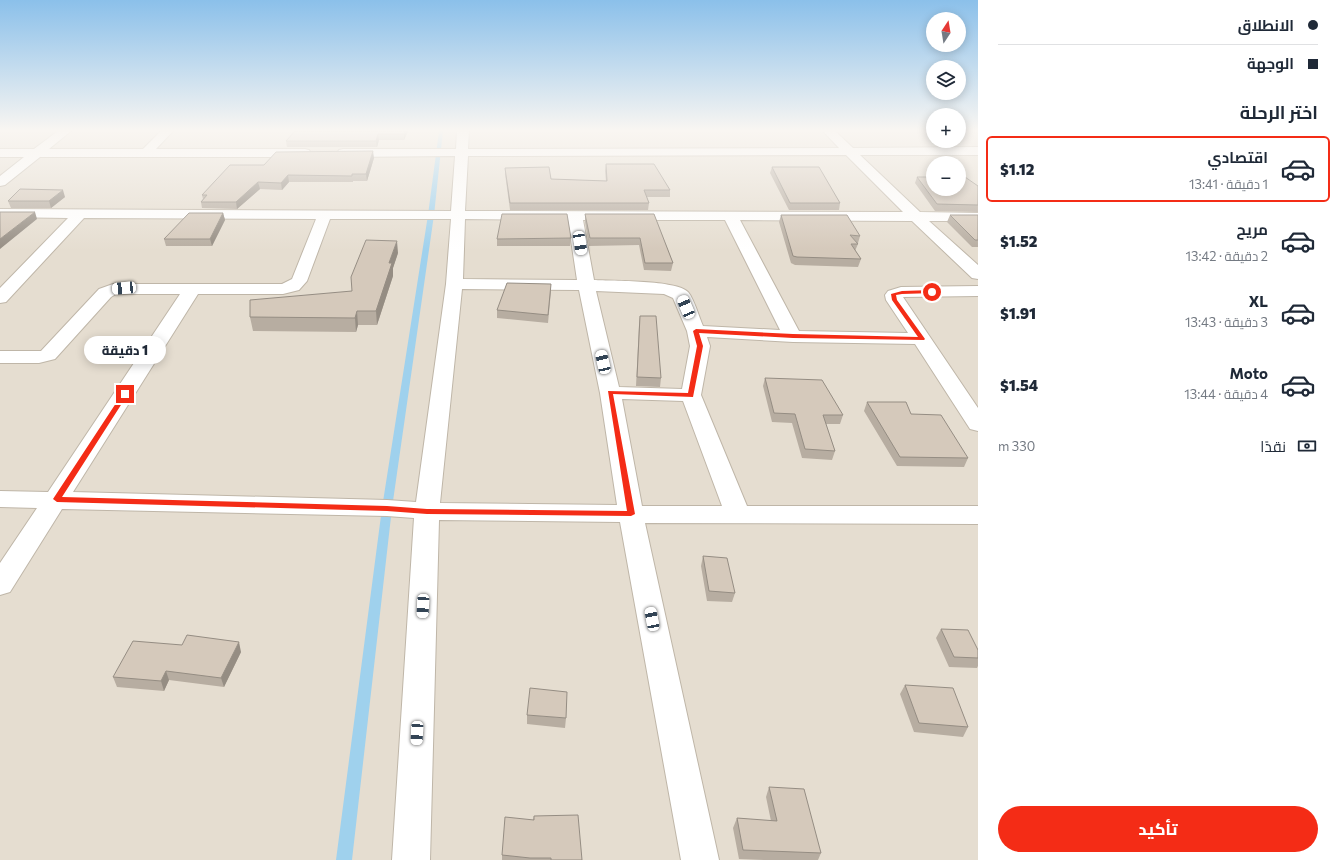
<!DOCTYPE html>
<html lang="ar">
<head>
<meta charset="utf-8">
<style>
	:root { --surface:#fff; --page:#f6f6f7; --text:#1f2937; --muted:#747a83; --line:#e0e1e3; --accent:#f42c16 }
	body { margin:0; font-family:Commissioner,Cairo,sans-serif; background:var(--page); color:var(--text); direction:rtl; height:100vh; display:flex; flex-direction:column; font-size:15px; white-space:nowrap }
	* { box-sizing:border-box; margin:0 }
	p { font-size:13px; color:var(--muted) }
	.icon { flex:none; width:22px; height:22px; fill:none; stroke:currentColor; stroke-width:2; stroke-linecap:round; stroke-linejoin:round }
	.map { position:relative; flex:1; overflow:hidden; direction:ltr }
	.side { display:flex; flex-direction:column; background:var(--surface); width:360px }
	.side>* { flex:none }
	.banner { display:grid; align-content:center; height:88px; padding:0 20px; background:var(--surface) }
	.needle { width:26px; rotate:12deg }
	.controls { position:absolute; left:926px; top:12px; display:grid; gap:8px }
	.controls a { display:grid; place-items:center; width:40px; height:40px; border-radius:50%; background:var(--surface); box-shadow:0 2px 10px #0003; font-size:20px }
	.end { position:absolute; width:18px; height:18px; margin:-9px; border:5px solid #f42c16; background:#fff; box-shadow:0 0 0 2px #fff }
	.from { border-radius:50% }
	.bubble { position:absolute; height:28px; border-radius:14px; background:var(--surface); box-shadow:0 2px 10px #0003; font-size:13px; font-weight:800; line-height:28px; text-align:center; direction:rtl }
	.car { position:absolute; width:12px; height:24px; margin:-12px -6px; border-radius:5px; box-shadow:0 0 3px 1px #0007; background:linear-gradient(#fff 24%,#345 0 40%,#fff 0 76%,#345 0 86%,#fff 0) }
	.banner b { display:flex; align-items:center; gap:14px; height:38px; font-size:15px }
	.banner b+b { border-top:1px solid var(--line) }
	.banner i { width:10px; height:10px; background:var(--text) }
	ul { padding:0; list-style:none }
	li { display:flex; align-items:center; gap:12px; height:66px; margin:0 8px 6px; padding:0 12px; border:2px solid transparent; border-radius:6px }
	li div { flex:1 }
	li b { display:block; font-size:15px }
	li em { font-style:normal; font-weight:800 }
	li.active { border-color:var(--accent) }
	li>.icon { width:36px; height:36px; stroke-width:1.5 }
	h2 { padding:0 20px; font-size:18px; line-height:48px }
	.pay { display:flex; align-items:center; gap:10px; height:44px; padding:0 20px; font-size:15px }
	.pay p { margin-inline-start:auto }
	.action { display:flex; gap:8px; margin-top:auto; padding:8px 20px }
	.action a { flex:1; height:46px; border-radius:24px; background:var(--accent); color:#fff; font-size:16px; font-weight:800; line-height:46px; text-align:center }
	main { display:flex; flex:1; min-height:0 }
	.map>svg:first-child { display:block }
	.residential { fill:#e5ddd0; fill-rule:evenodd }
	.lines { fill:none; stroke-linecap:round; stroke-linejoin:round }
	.stream { fill:#9fd1ed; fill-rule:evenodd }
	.minor-casing { stroke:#bfb6a8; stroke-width:2 }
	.minor { fill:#fff; fill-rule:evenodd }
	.wall { fill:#b7ada1 }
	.shaded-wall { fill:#958d83 }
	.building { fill:#d5c9bb; stroke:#958d83 }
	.route { fill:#f42c16 }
</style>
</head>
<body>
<main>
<section class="side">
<div class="banner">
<b><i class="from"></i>الانطلاق</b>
<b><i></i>الوجهة</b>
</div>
<h2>اختر الرحلة</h2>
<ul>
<li class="active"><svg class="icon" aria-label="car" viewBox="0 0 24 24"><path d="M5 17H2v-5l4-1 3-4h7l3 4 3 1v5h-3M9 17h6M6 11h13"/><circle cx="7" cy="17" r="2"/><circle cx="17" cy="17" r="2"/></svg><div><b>اقتصادي</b><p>1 دقيقة · 13:41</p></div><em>$1.12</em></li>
<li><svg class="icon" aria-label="car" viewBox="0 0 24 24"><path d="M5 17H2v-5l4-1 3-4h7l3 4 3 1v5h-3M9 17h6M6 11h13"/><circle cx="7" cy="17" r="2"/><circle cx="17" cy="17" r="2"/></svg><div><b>مريح</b><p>2 دقيقة · 13:42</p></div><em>$1.52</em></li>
<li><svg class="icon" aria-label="car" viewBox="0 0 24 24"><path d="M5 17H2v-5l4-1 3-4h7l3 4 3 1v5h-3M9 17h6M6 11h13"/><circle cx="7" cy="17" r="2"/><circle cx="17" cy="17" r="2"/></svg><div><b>XL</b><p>3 دقيقة · 13:43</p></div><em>$1.91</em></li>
<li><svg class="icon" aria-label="car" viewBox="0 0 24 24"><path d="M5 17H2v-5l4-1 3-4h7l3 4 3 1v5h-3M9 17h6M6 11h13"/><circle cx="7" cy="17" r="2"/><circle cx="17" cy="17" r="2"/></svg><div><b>Moto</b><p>4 دقيقة · 13:44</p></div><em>$1.54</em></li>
</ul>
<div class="pay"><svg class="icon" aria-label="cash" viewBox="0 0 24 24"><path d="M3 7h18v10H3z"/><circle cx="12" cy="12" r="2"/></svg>نقدًا<p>330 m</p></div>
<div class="action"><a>تأكيد</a></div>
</section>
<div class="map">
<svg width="978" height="860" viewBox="0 0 978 860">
	<rect width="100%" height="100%" fill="#f1ece2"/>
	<!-- residential -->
	<path class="residential" d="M 0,131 L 933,131 L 933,141 L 959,141 L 959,131 L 978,131 L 978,860 L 0,860 ZM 933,163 L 959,163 L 959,189 L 933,189 Z"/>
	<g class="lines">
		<!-- stream -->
		<path class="stream" d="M 439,131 L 443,131 L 434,215 L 392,508 L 352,860 L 336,860 L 382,508 L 428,215 Z"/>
		<!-- minor casing -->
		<g class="minor-casing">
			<path id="minor" d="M 58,131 L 71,131 L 49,149 L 143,149 L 161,131 L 173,131 L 156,149 L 305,149 L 309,150 L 311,153 L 309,156 L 305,157 L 40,157 L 5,185 L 0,186 L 0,176 L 24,157 L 0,157 L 0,149 L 34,149 Z
				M 457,131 L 469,131 L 468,149 L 839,148 L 823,131 L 835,131 L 853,148 L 978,147 L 978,155 L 860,155 L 920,212 L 978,213 L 978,221 L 929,221 L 978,265 L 978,279 L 972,278 L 912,221 L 740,220 L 799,331 L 908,333 L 886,300 L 885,295 L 888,291 L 901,287 L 978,286 L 978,296 L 903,297 L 978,408 L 978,431 L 970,429 L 915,344 L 793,342 L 707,337 L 710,346 L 701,395 L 747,506 L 978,506 L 978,524 L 645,523 L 719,860 L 681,860 L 620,522 L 439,520 L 430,860 L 392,860 L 414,518 L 387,516 L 62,509 L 10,592 L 0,595 L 0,563 L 37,508 L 0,507 L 0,491 L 48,492 L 180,294 L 116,294 L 111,297 L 55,359 L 39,363 L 0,363 L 0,351 L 41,351 L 99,289 L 113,284 L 282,284 L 292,279 L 316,219 L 84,218 L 6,302 L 0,303 L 0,288 L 68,218 L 0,217 L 0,209 L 451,211 L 455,156 L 343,157 L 339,156 L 337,153 L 339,150 L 343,149 L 456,149 ZM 846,155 L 903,212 L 465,211 L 468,156 ZM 330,219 L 451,219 L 446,284 L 416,502 L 387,500 L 73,492 L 198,294 L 283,294 L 299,290 L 307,281 ZM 465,219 L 568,220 L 577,280 L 463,279 ZM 583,220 L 725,220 L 780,330 L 703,326 C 699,317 694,299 688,292 C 677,280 612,281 594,280 ZM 462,289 L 579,290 L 600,393 L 617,505 L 440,503 ZM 596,291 L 664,294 L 673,298 L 687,331 L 690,346 L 682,389 L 619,387 ZM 622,399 L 683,401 L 722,506 L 642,506 Z"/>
		</g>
		<!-- minor -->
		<use href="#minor" class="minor"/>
	</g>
	<!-- wall -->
	<path class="wall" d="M 295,131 L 408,131 L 404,140 L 379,140 L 377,147 L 287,147 L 286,141 Z
		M 374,158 L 367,181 L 353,181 L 353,182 L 289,182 L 282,190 L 260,189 L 237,209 L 202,208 L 201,202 L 203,199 L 202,195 L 264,165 Z
		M 606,164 L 670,190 L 670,197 L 647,197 L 649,203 L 648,210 L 510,210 L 505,174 L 505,168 L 551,179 L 606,181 L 605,171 Z
		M 772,167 L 840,203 L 839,210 L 789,210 L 770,173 Z
		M 917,177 L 978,186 L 978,212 L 935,211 L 915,183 Z
		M 65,197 L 51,208 L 11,208 L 8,201 Z
		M 223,213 L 225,220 L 212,246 L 166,246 L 164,239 Z
		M 585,214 L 654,214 L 673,263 L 671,271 L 644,270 L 639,245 L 589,246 L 585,222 Z
		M 781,215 L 860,236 L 858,243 L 857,243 L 858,244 L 855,251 L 861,259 L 858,267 L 795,265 L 791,263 L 779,222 Z
		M 950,215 L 978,215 L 978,247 L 972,247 L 947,222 Z
		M 571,238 L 570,246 L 497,246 L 497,239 Z
		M 398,253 L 393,268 L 393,276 L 377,325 L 358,325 L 356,332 L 253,331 L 250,317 L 352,291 Z
		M 551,291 L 548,323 L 497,318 L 497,310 Z
		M 640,316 L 661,378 L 660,387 L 636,386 L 639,325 Z
		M 765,378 L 843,415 L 840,424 L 826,424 L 835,451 L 832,460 L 802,458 L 792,423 L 772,422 L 763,386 Z
		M 867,402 L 911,414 L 968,458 L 964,467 L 897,466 L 864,411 Z
		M 703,556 L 735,593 L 732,602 L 707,601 L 701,566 Z
		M 941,629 L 978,650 L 978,666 L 977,668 L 949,667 L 936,638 Z
		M 241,652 L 224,687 L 169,680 L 164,691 L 117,687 L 113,677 Z
		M 905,685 L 968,727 L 963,737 L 914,732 L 900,694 Z
		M 527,715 L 566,718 L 565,728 L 527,724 Z
		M 769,787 L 821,853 L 818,860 L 765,860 L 739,859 L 733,828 L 737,818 L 771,821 L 766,797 Z
		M 534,816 L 582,860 L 502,860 L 502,855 L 533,820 Z"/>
	<!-- shaded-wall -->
	<path class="shaded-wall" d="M 405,131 L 408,131 L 404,140 L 404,134 Z
		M 378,134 L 379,140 L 377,147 L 376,141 Z
		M 373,151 L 374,158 L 367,181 L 366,174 Z
		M 288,175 L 289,182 L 282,190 L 281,183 Z
		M 258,182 L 260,189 L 237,209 L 236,202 Z
		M 63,190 L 65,197 L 51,208 L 49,201 Z
		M 35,212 L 37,219 L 0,249 L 0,239 Z
		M 223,213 L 225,220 L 212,246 L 210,239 Z
		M 397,241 L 398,253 L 393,268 L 393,276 L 377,325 L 376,311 L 389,263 Z
		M 357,311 L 358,325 L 356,332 L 355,318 Z
		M 239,642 L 241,652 L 224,687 L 221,678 Z
		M 166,671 L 169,680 L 164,691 L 161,681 Z"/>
	<!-- building -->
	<path class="building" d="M 295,131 L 405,131 L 404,134 L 378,134 L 376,141 L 286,141 Z
		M 373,151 L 366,174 L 352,174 L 352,176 L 288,175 L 281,183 L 258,182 L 236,202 L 201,202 L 207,195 L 202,195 L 230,165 L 264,165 L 276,152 Z
		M 606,164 L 654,164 L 670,190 L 644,190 L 649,203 L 510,203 L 505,168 L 549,167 L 551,179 L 607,181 Z
		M 772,167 L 819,167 L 840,203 L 790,203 Z
		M 917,177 L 933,177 L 933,189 L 959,189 L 959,177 L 965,177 L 978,186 L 978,205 L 937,204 Z
		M 20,189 L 63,190 L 49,201 L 8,201 Z
		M 0,212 L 35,212 L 0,239 Z
		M 189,213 L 223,213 L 210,239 L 164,239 Z
		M 502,214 L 567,214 L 571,238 L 497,239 Z
		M 585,214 L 654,214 L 673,263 L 645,263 L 640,238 L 590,238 Z
		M 781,215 L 847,215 L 860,236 L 850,235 L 858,244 L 851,244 L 861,259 L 797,257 L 793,256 Z
		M 950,215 L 978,215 L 978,240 L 975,240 Z
		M 366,240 L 397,241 L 389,263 L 392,263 L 376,311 L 357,311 L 355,318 L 250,317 L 250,300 L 352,291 L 351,277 Z
		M 507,283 L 551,284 L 548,315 L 497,310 Z
		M 640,316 L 656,316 L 661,378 L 637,377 Z
		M 765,378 L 822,380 L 843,415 L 823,415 L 835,451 L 805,449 L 795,414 L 774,413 Z
		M 867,402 L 906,402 L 911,414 L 941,415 L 968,458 L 900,457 Z
		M 703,556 L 727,558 L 735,593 L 709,591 Z
		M 941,629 L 968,630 L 978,650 L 978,658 L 954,657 Z
		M 187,635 L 239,642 L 221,678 L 166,671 L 161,681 L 113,677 L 133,641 L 182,645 Z
		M 905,685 L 953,688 L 968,727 L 919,723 Z
		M 530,688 L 567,692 L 566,718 L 527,715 Z
		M 769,787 L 804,789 L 821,853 L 743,850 L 737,818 L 777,821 Z
		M 578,815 L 582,860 L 551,860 L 551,858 L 530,858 L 502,855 L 505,817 L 534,820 L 534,816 Z"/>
	<!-- sky -->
	<linearGradient id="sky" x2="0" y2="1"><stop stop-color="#8bc0ea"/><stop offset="0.52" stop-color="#f9f6f2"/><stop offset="1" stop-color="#f9f6f2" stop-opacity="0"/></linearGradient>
	<rect width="978" height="251" fill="url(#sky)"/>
	<!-- route -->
	<path class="route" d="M 932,290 L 934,291 L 934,293 L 902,294 L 896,295 L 897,300 L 925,339 L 924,340 L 793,338 L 699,333 L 703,346 L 693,397 L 613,394 L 635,514 L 631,516 L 427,514 L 387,511 L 57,502 L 53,499 L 122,394 L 125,392 L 128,394 L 62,497 L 387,506 L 427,509 L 627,511 L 608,391 L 688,393 L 697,346 L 693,331 L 696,329 L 793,334 L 918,337 L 892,300 L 891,294 L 902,291 Z"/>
</svg>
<div class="controls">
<a><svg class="needle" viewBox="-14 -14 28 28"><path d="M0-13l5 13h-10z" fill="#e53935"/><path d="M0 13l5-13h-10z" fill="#747a83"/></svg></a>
<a><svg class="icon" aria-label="layers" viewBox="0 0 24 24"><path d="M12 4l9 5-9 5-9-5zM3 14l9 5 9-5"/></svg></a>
<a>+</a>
<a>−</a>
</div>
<i class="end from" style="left:932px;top:292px"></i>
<i class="end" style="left:125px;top:394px"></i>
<div class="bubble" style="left:84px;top:336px;width:82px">1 دقيقة</div>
<i class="car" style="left:580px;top:243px;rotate:171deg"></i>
<i class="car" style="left:124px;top:288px;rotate:265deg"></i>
<i class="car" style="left:686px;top:307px;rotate:337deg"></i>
<i class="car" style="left:603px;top:362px;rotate:347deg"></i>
<i class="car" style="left:423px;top:606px;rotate:183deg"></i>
<i class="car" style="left:652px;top:619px;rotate:349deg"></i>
<i class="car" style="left:417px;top:733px;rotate:183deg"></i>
</div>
</main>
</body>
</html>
